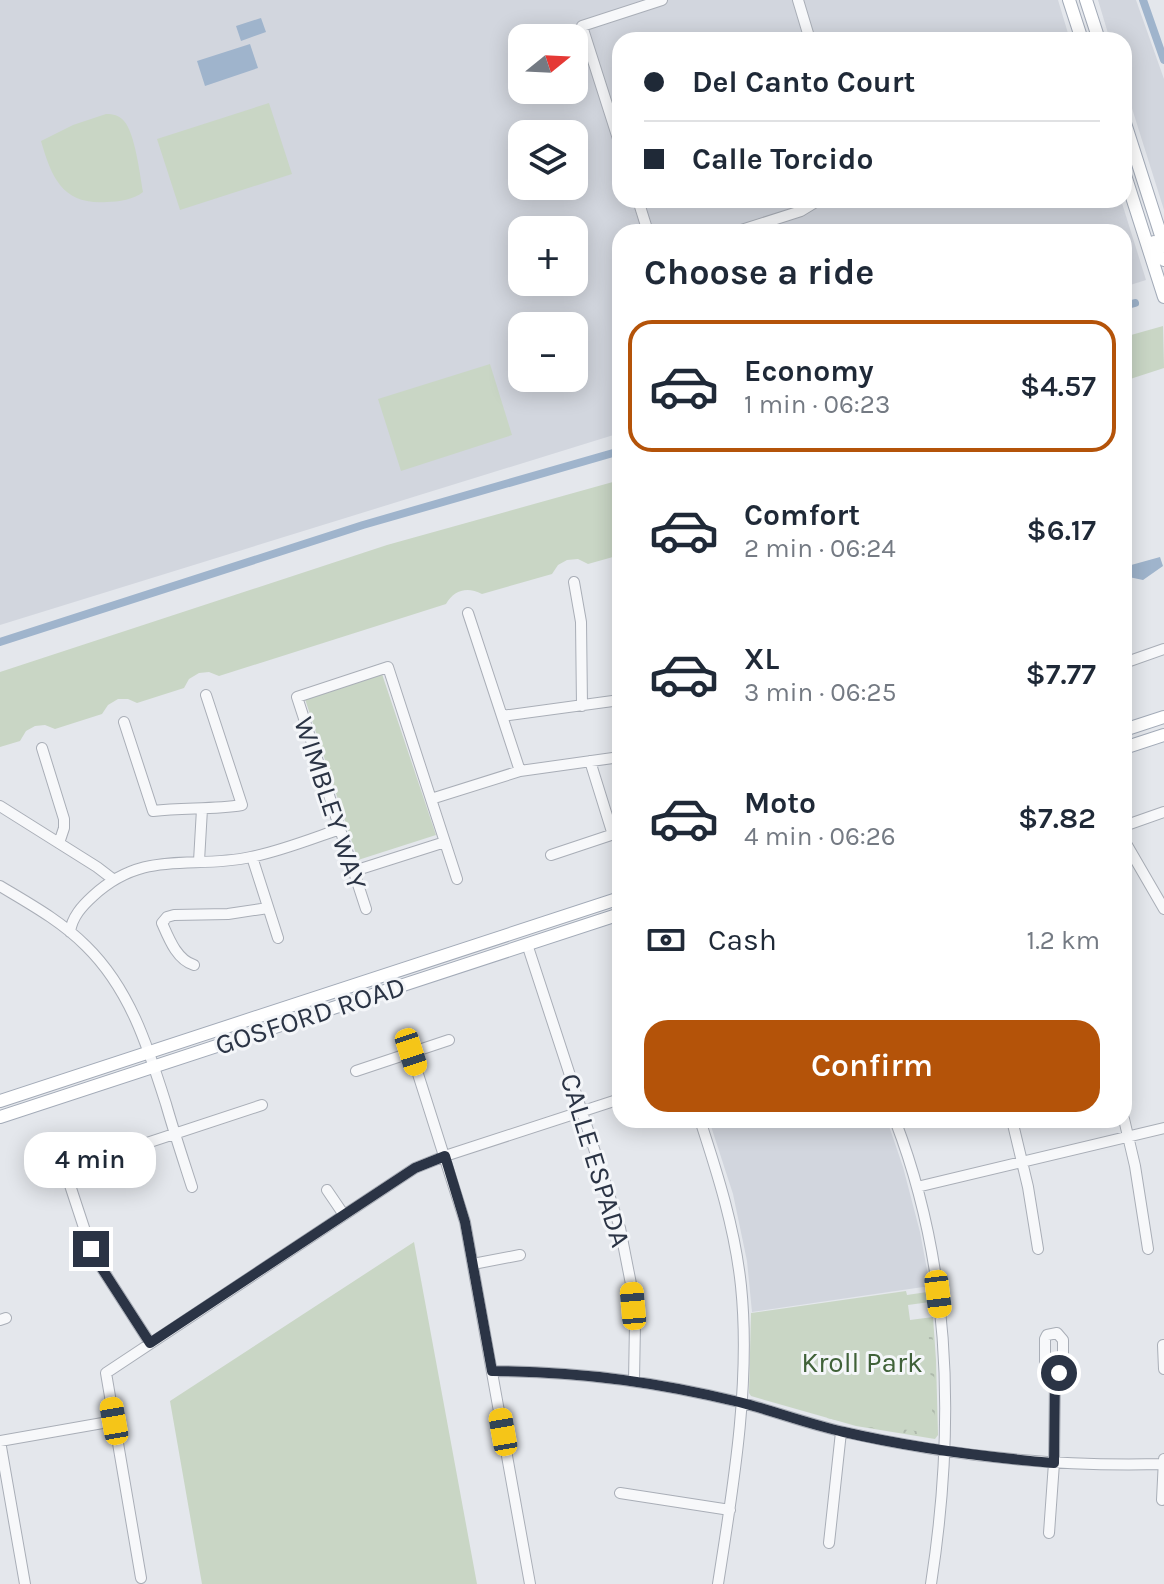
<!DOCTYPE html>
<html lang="en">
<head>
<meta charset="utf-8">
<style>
	:root { --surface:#fff; --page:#f2f2f3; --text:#1f2937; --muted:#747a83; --line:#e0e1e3; --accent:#b45309 }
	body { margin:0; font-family:Karla,sans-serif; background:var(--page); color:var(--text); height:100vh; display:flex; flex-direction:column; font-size:30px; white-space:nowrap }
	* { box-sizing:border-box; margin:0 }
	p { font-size:26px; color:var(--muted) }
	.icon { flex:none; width:44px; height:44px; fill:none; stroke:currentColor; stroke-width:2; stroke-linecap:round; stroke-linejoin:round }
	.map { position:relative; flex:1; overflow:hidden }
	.details { position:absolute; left:612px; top:224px; width:520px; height:904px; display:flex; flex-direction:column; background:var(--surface); border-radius:24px; box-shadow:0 4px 20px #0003 }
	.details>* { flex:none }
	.guide { position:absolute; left:612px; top:32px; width:520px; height:176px; border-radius:24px; box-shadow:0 4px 20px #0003; display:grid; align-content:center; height:176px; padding:0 32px; background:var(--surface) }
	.needle { width:52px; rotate:72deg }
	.buttons { position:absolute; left:508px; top:24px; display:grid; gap:16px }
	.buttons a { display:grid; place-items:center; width:80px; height:80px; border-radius:16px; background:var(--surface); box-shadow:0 4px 20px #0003; font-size:40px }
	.end { position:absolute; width:36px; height:36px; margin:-18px; border:10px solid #2b3445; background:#fff; box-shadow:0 0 0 4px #fff }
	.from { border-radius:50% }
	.bubble { position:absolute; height:56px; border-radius:24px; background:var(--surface); box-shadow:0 4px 20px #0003; font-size:26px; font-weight:600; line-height:56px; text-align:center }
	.car { position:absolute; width:24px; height:48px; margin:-24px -12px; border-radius:10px; box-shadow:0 0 6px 2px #0007; background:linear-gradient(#f5c518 24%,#345 0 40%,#f5c518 0 76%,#345 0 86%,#f5c518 0) }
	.guide b { display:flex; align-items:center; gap:28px; height:76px; font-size:30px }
	.guide b+b { border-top:2px solid var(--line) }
	.guide i { width:20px; height:20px; background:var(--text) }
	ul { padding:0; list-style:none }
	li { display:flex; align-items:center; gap:24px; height:132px; margin:0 16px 12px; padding:0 16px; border:4px solid transparent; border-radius:24px }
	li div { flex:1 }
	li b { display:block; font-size:30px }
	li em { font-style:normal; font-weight:600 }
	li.current { border-color:var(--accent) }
	li>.icon { width:72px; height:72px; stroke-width:1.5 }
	h2 { padding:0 32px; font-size:36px; line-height:96px }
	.pay { display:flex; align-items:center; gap:20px; height:88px; padding:0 32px; font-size:30px }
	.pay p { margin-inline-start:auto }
	.cta { display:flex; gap:16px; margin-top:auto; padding:16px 32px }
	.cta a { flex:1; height:92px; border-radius:24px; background:var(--accent); color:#fff; font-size:32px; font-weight:600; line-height:92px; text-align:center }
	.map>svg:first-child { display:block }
	.built { fill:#d2d6de; fill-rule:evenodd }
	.green { fill:#c9d6c5 }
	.forest { fill:url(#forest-crowns) }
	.water { fill:#9fb4cc }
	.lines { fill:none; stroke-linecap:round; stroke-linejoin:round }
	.canal { stroke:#9fb4cc; stroke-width:8 }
	.minor-casing { stroke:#a9aeb7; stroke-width:12 }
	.major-casing { stroke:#a3abb8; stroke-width:14 }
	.minor { stroke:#f7f8fa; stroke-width:10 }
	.major { stroke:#fff; stroke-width:12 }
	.route { stroke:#2b3445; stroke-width:10 }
	.labels { text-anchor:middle; stroke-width:6; stroke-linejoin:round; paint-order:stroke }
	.street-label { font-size:28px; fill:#2b3445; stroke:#f4f6f9 }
	.park-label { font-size:28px; fill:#3f6138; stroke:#f4f6f9 }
</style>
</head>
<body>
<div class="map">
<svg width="1164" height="1584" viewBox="0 0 1164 1584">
	<defs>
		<pattern id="forest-crowns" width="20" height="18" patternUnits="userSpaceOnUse" patternTransform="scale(2)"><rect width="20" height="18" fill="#c9d6c5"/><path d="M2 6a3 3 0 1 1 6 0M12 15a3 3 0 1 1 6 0" fill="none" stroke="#adb8ab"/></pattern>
	</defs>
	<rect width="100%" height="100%" fill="#e4e7ec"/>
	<!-- built -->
	<path class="built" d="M 0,0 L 1058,0 L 1070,40 L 620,40 L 620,200 L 1121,200 L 1146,280 L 1124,287 L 1124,232 L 620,232 L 620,433 L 0,625 ZM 522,38 L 574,38 L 574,90 L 522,90 ZM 522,134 L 574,134 L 574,186 L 522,186 ZM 522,230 L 574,230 L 574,282 L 522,282 ZM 522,326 L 574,326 L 574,378 L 522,378 Z
		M 1098,0 L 1136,0 L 1164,79 L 1164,210 L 1124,83 L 1124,40 L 1110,40 Z
		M 709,1120 L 887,1120 L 903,1167 L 920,1232 L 930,1286 L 752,1312 L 747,1261 L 733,1194 Z"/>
	<!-- green -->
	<path class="green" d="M 269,103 L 292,174 L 180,210 L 157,139 Z
		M 106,114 C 113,114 119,115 124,121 C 135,133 140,175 143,192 C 135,199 118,202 107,202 C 63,205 52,179 41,141 L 73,125 Z
		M 1163,326 L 1164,368 L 1124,381 L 1124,337 Z
		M 490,364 L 512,435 L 401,471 L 378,399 Z
		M 620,480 L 620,555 L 588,564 L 578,559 L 567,560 L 558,565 L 552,574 L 482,594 C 467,586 454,590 446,604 L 219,676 L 209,672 L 199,673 L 189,679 L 184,688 L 137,703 L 128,699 L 118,699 L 108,705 L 102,714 L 55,729 L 45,725 L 35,726 L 26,731 L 20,741 L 0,747 L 0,672 L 387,545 Z
		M 382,674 L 436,835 L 358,860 L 305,699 Z
		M 414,1242 L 477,1584 L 202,1584 L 170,1401 Z
		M 906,1291 L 907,1295 L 927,1292 L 929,1294 L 930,1302 L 908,1305 L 910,1320 L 933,1317 L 936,1360 L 938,1435 L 935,1439 L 856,1426 L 751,1396 L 749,1393 L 751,1313 Z"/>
	<!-- forest -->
	<path class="forest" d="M 928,1318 L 931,1318 L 934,1354 L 935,1436 L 931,1437 L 872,1428 L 827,1418 L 827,1414 L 893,1428 L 931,1433 L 933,1430 Z"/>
	<!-- water -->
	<path class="water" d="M 261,18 L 266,32 L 241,41 L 236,26 Z
		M 250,44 L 258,68 L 205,86 L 197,61 Z
		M 1160,557 L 1163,566 L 1143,580 L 1124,576 L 1124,567 Z"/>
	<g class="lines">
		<!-- canal -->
		<path class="canal" d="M 1143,0 L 1164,60
			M 1124,306 L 1135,303
			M 0,642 L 363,525 L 620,451"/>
		<!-- minor casing -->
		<g class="minor-casing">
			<path id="minor" d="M 798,0 L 810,40
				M 620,145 L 582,26 L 662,0
				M 638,200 L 648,232
				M 735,232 L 801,211 L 819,200
				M 574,582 L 581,622 L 582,706
				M 468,613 L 520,771
				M 1124,663 L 1164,649
				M 502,716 L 620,700
				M 124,722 L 153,811 C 183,807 212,810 242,805 L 206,695
				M 42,748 L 64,819 L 64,828 L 59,843
				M 590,761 L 613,835
				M 431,799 L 520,771 L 620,757
				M 0,806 L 97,867 L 114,880
				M 1124,826 L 1164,812
				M 1124,840 L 1164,909
				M 551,855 L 620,832
				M 252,857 L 278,938
				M 199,861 L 202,809
				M 354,871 L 445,842
				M 0,886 C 30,904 61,921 86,946 C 130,989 148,1047 166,1104 C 174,1132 183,1159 192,1187
				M 366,909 L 297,697 L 388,667 L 457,879
				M 70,932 C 72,917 82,906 93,896 C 145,848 192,870 251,857 C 281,851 311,839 340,829
				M 527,944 L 620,1228 L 632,1289 L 635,1323 L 634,1381
				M 194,965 C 177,960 169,939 162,923 L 167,917 L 174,915 L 228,914 L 268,908
				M 411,1052 L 465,1222 L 530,1584
				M 356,1071 L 449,1040
				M 1124,1119 L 1135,1166 L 1148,1249
				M 700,1120 C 718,1175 735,1229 741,1286 C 751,1383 733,1488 718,1584
				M 895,1120 C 952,1268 955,1429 931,1584
				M 1012,1120 L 1028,1187 L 1038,1249
				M 917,1187 L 1164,1128
				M 327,1190 L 344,1215
				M 473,1264 L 520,1255
				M 0,1320 L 6,1318
				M 150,1343 L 101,1267 L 91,1249 L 65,1170 L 262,1105
				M 1163,1345 L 1164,1369
				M 492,1371 C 575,1371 658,1382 739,1402 C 774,1411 808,1424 844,1432 C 949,1456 1057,1467 1164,1464
				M 0,1441 L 25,1584
				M 0,1441 L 114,1421
				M 620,1493 L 730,1510
				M 1162,1500 L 1164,1459
				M 1049,1533 L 1054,1463 L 1055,1375 L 1063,1369 L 1063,1340 L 1057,1333 L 1047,1335 L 1045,1339 L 1045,1368 L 1049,1373 L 1055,1375
				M 829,1543 L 841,1432
				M 141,1578 L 106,1373 L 415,1168 L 445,1156 L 620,1099"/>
		</g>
		<!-- major casing -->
		<g class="major-casing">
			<path id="major" d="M 1069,0 L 1082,40
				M 1086,0 L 1099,40
				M 1124,120 L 1164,245
				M 1124,172 L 1164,297
				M 1154,242 L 1159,254 L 1164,260
				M 1124,730 L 1164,717
				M 1124,748 L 1164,735
				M 0,1101 L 620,898
				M 0,1117 L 620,914"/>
		</g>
		<!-- minor -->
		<use href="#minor" class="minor"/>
		<!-- major -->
		<use href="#major" class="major"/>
	</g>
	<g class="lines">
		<!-- route -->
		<path class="route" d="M 91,1249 L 101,1267 L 150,1343 L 415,1168 L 445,1156 L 465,1222 L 492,1371 C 575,1371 658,1382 739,1402 C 774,1411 808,1424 844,1432 C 913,1448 984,1457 1054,1463 L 1055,1375 L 1059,1373"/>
	</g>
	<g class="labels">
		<!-- street labels -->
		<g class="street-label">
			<text transform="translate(331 803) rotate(72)" y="10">WIMBLEY WAY</text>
			<text transform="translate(310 1015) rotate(-18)" y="10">GOSFORD ROAD</text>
			<text transform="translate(596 1160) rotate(73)" y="10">CALLE ESPADA</text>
		</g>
		<!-- park labels -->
		<g class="park-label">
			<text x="862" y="1372">Kroll Park</text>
		</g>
	</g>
</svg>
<div class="buttons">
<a><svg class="needle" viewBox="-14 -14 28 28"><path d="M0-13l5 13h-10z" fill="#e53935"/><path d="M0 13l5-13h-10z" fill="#747a83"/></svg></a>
<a><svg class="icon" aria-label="layers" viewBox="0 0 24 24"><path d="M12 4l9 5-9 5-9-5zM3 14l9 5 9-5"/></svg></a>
<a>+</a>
<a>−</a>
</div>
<i class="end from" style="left:1059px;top:1373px"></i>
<i class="end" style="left:91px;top:1249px"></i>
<div class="bubble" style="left:24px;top:1132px;width:132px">4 min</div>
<i class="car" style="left:411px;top:1052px;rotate:162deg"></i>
<i class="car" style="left:938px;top:1294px;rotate:173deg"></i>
<i class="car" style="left:633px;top:1306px;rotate:355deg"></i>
<i class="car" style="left:114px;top:1421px;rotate:350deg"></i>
<i class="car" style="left:503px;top:1432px;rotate:350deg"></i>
<div class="guide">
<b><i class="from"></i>Del Canto Court</b>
<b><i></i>Calle Torcido</b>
</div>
<section class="details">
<h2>Choose a ride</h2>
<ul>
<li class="current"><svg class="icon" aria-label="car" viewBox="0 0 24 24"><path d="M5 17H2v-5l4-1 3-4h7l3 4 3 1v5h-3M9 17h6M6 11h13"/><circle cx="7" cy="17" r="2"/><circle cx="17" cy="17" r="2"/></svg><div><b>Economy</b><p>1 min · 06:23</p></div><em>$4.57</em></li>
<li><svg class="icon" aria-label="car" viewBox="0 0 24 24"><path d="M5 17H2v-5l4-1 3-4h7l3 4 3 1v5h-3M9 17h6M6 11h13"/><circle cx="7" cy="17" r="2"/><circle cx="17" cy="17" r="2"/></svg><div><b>Comfort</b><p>2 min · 06:24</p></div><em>$6.17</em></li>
<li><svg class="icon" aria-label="car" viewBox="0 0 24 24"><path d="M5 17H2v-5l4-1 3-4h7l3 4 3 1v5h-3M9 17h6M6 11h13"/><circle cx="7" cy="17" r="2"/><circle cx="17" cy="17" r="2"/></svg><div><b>XL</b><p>3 min · 06:25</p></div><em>$7.77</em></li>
<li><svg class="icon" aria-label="car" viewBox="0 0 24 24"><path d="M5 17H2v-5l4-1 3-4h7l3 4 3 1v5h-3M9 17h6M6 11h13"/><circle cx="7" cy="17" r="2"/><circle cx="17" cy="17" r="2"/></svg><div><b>Moto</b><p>4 min · 06:26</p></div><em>$7.82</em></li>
</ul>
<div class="pay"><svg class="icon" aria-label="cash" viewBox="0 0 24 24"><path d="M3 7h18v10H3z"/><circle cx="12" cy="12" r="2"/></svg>Cash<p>1.2 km</p></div>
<div class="cta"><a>Confirm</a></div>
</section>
</div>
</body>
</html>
